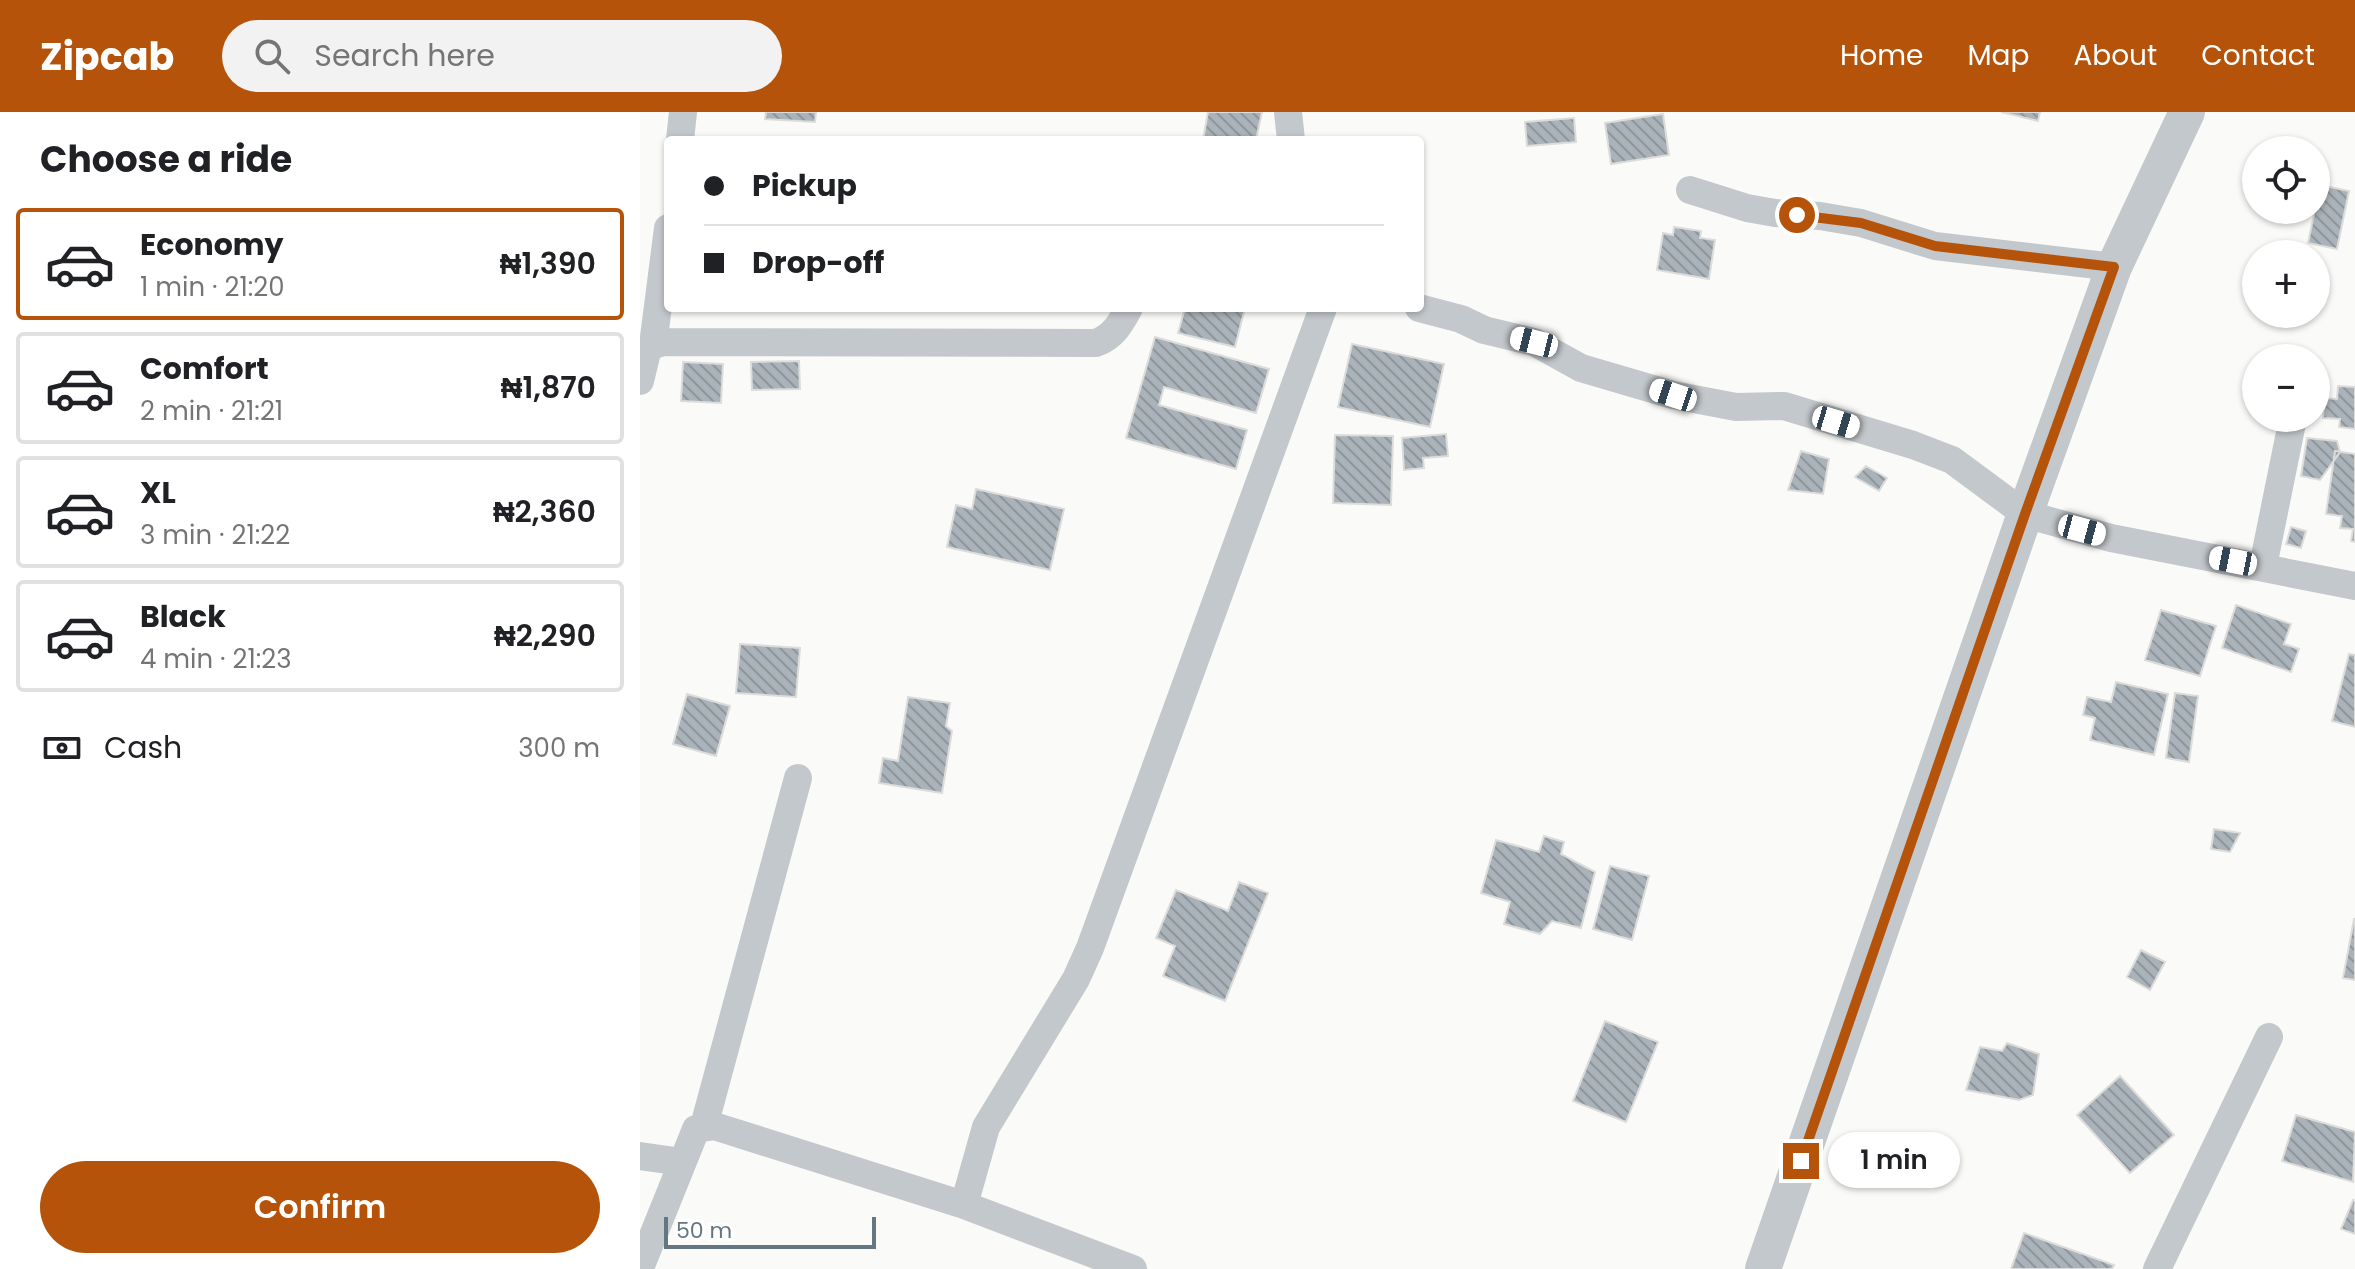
<!DOCTYPE html>
<html lang="en">
<head>
<meta charset="utf-8">
<style>
	:root { --surface:#fff; --page:#f2f2f2; --text:#202124; --muted:#757577; --line:#e0e0e0; --accent:#b45309 }
	body { margin:0; font-family:Poppins,sans-serif; background:var(--page); color:var(--text); height:100vh; display:flex; flex-direction:column; font-size:30px; white-space:nowrap }
	* { box-sizing:border-box; margin:0 }
	p { font-size:26px; color:var(--muted) }
	.icon { flex:none; width:44px; height:44px; fill:none; stroke:currentColor; stroke-width:2; stroke-linecap:round; stroke-linejoin:round }
	.map { position:relative; flex:1; overflow:hidden }
	.sheet { display:flex; flex-direction:column; background:var(--surface); width:640px }
	.sheet>* { flex:none }
	.top-card { position:absolute; left:24px; top:24px; width:760px; height:176px; border-radius:8px; box-shadow:0 2px 6px #0004; display:grid; align-content:center; height:176px; padding:0 40px; background:var(--surface) }
	.controls { position:absolute; left:1602px; top:24px; display:grid; gap:16px }
	.controls a { display:grid; place-items:center; width:88px; height:88px; border-radius:50%; background:var(--surface); box-shadow:0 2px 6px #0004; font-size:40px }
	.scale { position:absolute; left:24px; bottom:20px; width:212px; box-sizing:border-box; padding-left:8px; border:4px solid #657683; border-top:0; font-size:22px; line-height:28px; white-space:nowrap; color:#657683; -webkit-text-stroke:6px #fff; paint-order:stroke }
	.end { position:absolute; width:36px; height:36px; margin:-18px; border:10px solid #b45309; background:#fff; box-shadow:0 0 0 4px #fff }
	.from { border-radius:50% }
	.bubble { position:absolute; height:56px; border-radius:28px; background:var(--surface); box-shadow:0 2px 6px #0004; font-size:26px; font-weight:600; line-height:56px; text-align:center }
	.car { position:absolute; width:24px; height:48px; margin:-24px -12px; border-radius:10px; box-shadow:0 0 6px 2px #0007; background:linear-gradient(#fff 24%,#345 0 40%,#fff 0 76%,#345 0 86%,#fff 0) }
	.top-card b { display:flex; align-items:center; gap:28px; height:76px; font-size:30px }
	.top-card b+b { border-top:2px solid var(--line) }
	.top-card i { width:20px; height:20px; background:var(--text) }
	ul { padding:0; list-style:none }
	li { display:flex; align-items:center; gap:24px; height:112px; margin:0 16px 12px; padding:0 24px; border:4px solid var(--line); border-radius:8px }
	li div { flex:1 }
	li b { display:block; font-size:30px }
	li em { font-style:normal; font-weight:600 }
	li.active { border-color:var(--accent) }
	li>.icon { width:72px; height:72px; stroke-width:1.5 }
	h2 { padding:0 40px; font-size:36px; line-height:96px }
	.pay { display:flex; align-items:center; gap:20px; height:88px; padding:0 40px; font-size:30px }
	.pay p { margin-inline-start:auto }
	.cta { display:flex; gap:16px; margin-top:auto; padding:16px 40px }
	.cta a { flex:1; height:92px; border-radius:48px; background:var(--accent); color:#fff; font-size:32px; font-weight:600; line-height:92px; text-align:center }
	header { display:flex; align-items:center; gap:48px; box-sizing:border-box; height:112px; padding:0 40px; background:var(--accent); color:#fff }
	header strong { font-size:38px }
	nav { display:flex; gap:44px; margin-inline-start:auto; font-size:28px }
	.search { width:560px; height:72px; background:var(--page); display:flex; align-items:center; gap:20px; box-sizing:border-box; padding:0 28px; border-radius:44px; color:var(--muted); font-size:30px }
	main { display:flex; flex:1; min-height:0 }
	.map>svg:first-child { display:block }
	.building { fill:url(#building-back-hatch); stroke:#dcdcda; stroke-width:2 }
	.lines { fill:none; stroke-linecap:round; stroke-linejoin:round }
	.minor { stroke:#c3c8cc; stroke-width:28 }
	.tertiary { stroke:#c3c8cc; stroke-width:36 }
	.route { stroke:#b45309; stroke-width:10 }
</style>
</head>
<body>
<header>
<strong>Zipcab</strong>
<div class="search"><svg class="icon" aria-label="search" viewBox="0 0 24 24"><circle cx="10" cy="10" r="6"/><path d="M15 15l6 6"/></svg>Search here</div>
<nav><a>Home</a><a>Map</a><a>About</a><a>Contact</a></nav>
</header>
<main>
<section class="sheet">
<h2>Choose a ride</h2>
<ul>
<li class="active"><svg class="icon" aria-label="car" viewBox="0 0 24 24"><path d="M5 17H2v-5l4-1 3-4h7l3 4 3 1v5h-3M9 17h6M6 11h13"/><circle cx="7" cy="17" r="2"/><circle cx="17" cy="17" r="2"/></svg><div><b>Economy</b><p>1 min · 21:20</p></div><em>₦1,390</em></li>
<li><svg class="icon" aria-label="car" viewBox="0 0 24 24"><path d="M5 17H2v-5l4-1 3-4h7l3 4 3 1v5h-3M9 17h6M6 11h13"/><circle cx="7" cy="17" r="2"/><circle cx="17" cy="17" r="2"/></svg><div><b>Comfort</b><p>2 min · 21:21</p></div><em>₦1,870</em></li>
<li><svg class="icon" aria-label="car" viewBox="0 0 24 24"><path d="M5 17H2v-5l4-1 3-4h7l3 4 3 1v5h-3M9 17h6M6 11h13"/><circle cx="7" cy="17" r="2"/><circle cx="17" cy="17" r="2"/></svg><div><b>XL</b><p>3 min · 21:22</p></div><em>₦2,360</em></li>
<li><svg class="icon" aria-label="car" viewBox="0 0 24 24"><path d="M5 17H2v-5l4-1 3-4h7l3 4 3 1v5h-3M9 17h6M6 11h13"/><circle cx="7" cy="17" r="2"/><circle cx="17" cy="17" r="2"/></svg><div><b>Black</b><p>4 min · 21:23</p></div><em>₦2,290</em></li>
</ul>
<div class="pay"><svg class="icon" aria-label="cash" viewBox="0 0 24 24"><path d="M3 7h18v10H3z"/><circle cx="12" cy="12" r="2"/></svg>Cash<p>300 m</p></div>
<div class="cta"><a>Confirm</a></div>
</section>
<div class="map">
<svg width="1715" height="1157" viewBox="0 0 1715 1157">
	<defs>
		<pattern id="building-back-hatch" width="6" height="6" patternUnits="userSpaceOnUse" patternTransform="scale(2)"><rect width="6" height="6" fill="#aab3b9"/><path d="M-1 5l2 2M0 0l6 6M5-1l2 2" fill="none" stroke="#8e969c"/></pattern>
	</defs>
	<rect width="100%" height="100%" fill="#fafaf8"/>
	<!-- building -->
	<path class="building" d="M 126,0 L 176,0 L 175,10 L 125,7 Z
		M 568,0 L 622,0 L 616,28 L 563,28 Z
		M 1361,0 L 1400,0 L 1398,9 Z
		M 1023,2 L 1029,43 L 971,52 L 965,11 Z
		M 934,6 L 936,30 L 887,34 L 885,10 Z
		M 1680,73 L 1709,79 L 1697,137 L 1668,131 Z
		M 1034,115 L 1061,119 L 1060,126 L 1075,128 L 1069,167 L 1017,158 L 1023,121 L 1033,123 Z
		M 545,196 L 605,196 L 595,235 L 538,221 Z
		M 515,225 L 629,257 L 616,301 L 524,275 L 519,293 L 607,318 L 596,357 L 486,326 Z
		M 712,232 L 804,252 L 790,315 L 698,295 Z
		M 159,249 L 160,277 L 112,278 L 111,250 Z
		M 43,250 L 83,252 L 81,291 L 41,289 Z
		M 1698,274 L 1715,275 L 1715,317 L 1699,315 L 1700,307 L 1683,306 L 1684,286 L 1697,287 Z
		M 806,322 L 808,344 L 783,346 L 784,356 L 764,358 L 762,326 Z
		M 695,323 L 753,324 L 751,393 L 693,391 Z
		M 1667,326 L 1697,329 L 1700,340 L 1680,368 L 1661,364 Z
		M 1161,339 L 1189,347 L 1183,382 L 1148,378 Z
		M 1695,339 L 1715,342 L 1715,430 L 1711,429 L 1713,417 L 1700,416 L 1702,404 L 1686,402 Z
		M 1226,354 L 1247,366 L 1239,379 L 1215,365 Z
		M 336,377 L 424,397 L 410,458 L 307,435 L 316,393 L 332,397 Z
		M 1651,415 L 1666,419 L 1661,436 L 1646,432 Z
		M 1596,493 L 1651,512 L 1644,532 L 1659,537 L 1651,560 L 1582,536 Z
		M 1521,498 L 1576,514 L 1560,564 L 1505,548 Z
		M 100,532 L 160,536 L 156,585 L 96,581 Z
		M 1709,542 L 1715,543 L 1715,615 L 1692,609 Z
		M 1476,570 L 1528,582 L 1514,643 L 1450,628 L 1455,606 L 1443,603 L 1447,585 L 1471,590 Z
		M 1535,581 L 1558,584 L 1549,650 L 1526,646 Z
		M 47,582 L 90,594 L 76,644 L 33,632 Z
		M 268,585 L 310,591 L 306,614 L 312,619 L 302,681 L 239,671 L 243,646 L 258,649 Z
		M 1574,717 L 1600,721 L 1590,740 L 1571,737 Z
		M 904,724 L 924,730 L 921,742 L 955,760 L 941,816 L 912,809 L 900,822 L 864,812 L 870,790 L 841,781 L 856,728 L 899,740 Z
		M 970,754 L 1009,764 L 992,828 L 953,817 Z
		M 599,770 L 628,781 L 585,889 L 523,864 L 535,834 L 516,826 L 536,778 L 588,799 Z
		M 1714,807 L 1715,807 L 1715,868 L 1703,866 Z
		M 1501,838 L 1525,850 L 1510,878 L 1487,865 Z
		M 965,909 L 1018,930 L 986,1010 L 933,989 Z
		M 1367,931 L 1399,942 L 1393,983 L 1379,988 L 1326,978 L 1340,935 L 1362,939 Z
		M 1480,964 L 1534,1023 L 1490,1061 L 1437,1003 Z
		M 1656,1003 L 1715,1020 L 1713,1070 L 1642,1049 Z
		M 1713,1088 L 1715,1089 L 1715,1122 L 1701,1117 Z
		M 1384,1121 L 1474,1153 L 1472,1157 L 1371,1157 Z"/>
	<g class="lines">
		<!-- minor -->
		<path class="minor" d="M 648,0 L 651,28
			M 40,28 L 43,0
			M 1050,78 L 1107,96 L 1135,101 L 1180,104 L 1221,111 L 1295,134 L 1474,155
			M 779,196 L 821,207 L 844,218 L 894,230 L 941,256 L 1033,283 L 1096,295 L 1144,294 L 1273,333 L 1312,348 L 1385,402 L 1471,426 L 1715,474
			M 13,233 L 24,230 L 456,231 C 474,224 480,212 489,196
			M 0,269 L 7,240 L 13,233 L 28,116
			M 1623,454 L 1653,306
			M 64,1014 L 158,666
			M 0,1044 L 42,1050
			M 324,1093 L 346,1015 L 436,867 L 450,836 L 683,196
			M 0,1156 L 56,1017 L 74,1014 L 324,1093 L 493,1157
			M 1517,1157 L 1629,925"/>
		<!-- tertiary -->
		<path class="tertiary" d="M 1123,1157 L 1385,402 L 1474,155 L 1547,0"/>
	</g>
	<g class="lines">
		<!-- route -->
		<path class="route" d="M 1157,103 L 1221,111 L 1295,134 L 1474,155 L 1385,402 L 1161,1049"/>
	</g>
</svg>
<div class="controls">
<a><svg class="icon" aria-label="locate" viewBox="0 0 24 24"><circle cx="12" cy="12" r="6"/><path d="M12 2v4M12 18v4M2 12h4M18 12h4"/></svg></a>
<a>+</a>
<a>−</a>
</div>
<div class="scale">50 m</div>
<i class="end from" style="left:1157px;top:103px"></i>
<i class="end" style="left:1161px;top:1049px"></i>
<div class="bubble" style="left:1188px;top:1020px;width:132px">1 min</div>
<i class="car" style="left:894px;top:230px;rotate:284deg"></i>
<i class="car" style="left:1033px;top:283px;rotate:288deg"></i>
<i class="car" style="left:1196px;top:310px;rotate:107deg"></i>
<i class="car" style="left:1442px;top:418px;rotate:105deg"></i>
<i class="car" style="left:1593px;top:449px;rotate:281deg"></i>
<div class="top-card">
<b><i class="from"></i>Pickup</b>
<b><i></i>Drop-off</b>
</div>
</div>
</main>
</body>
</html>
